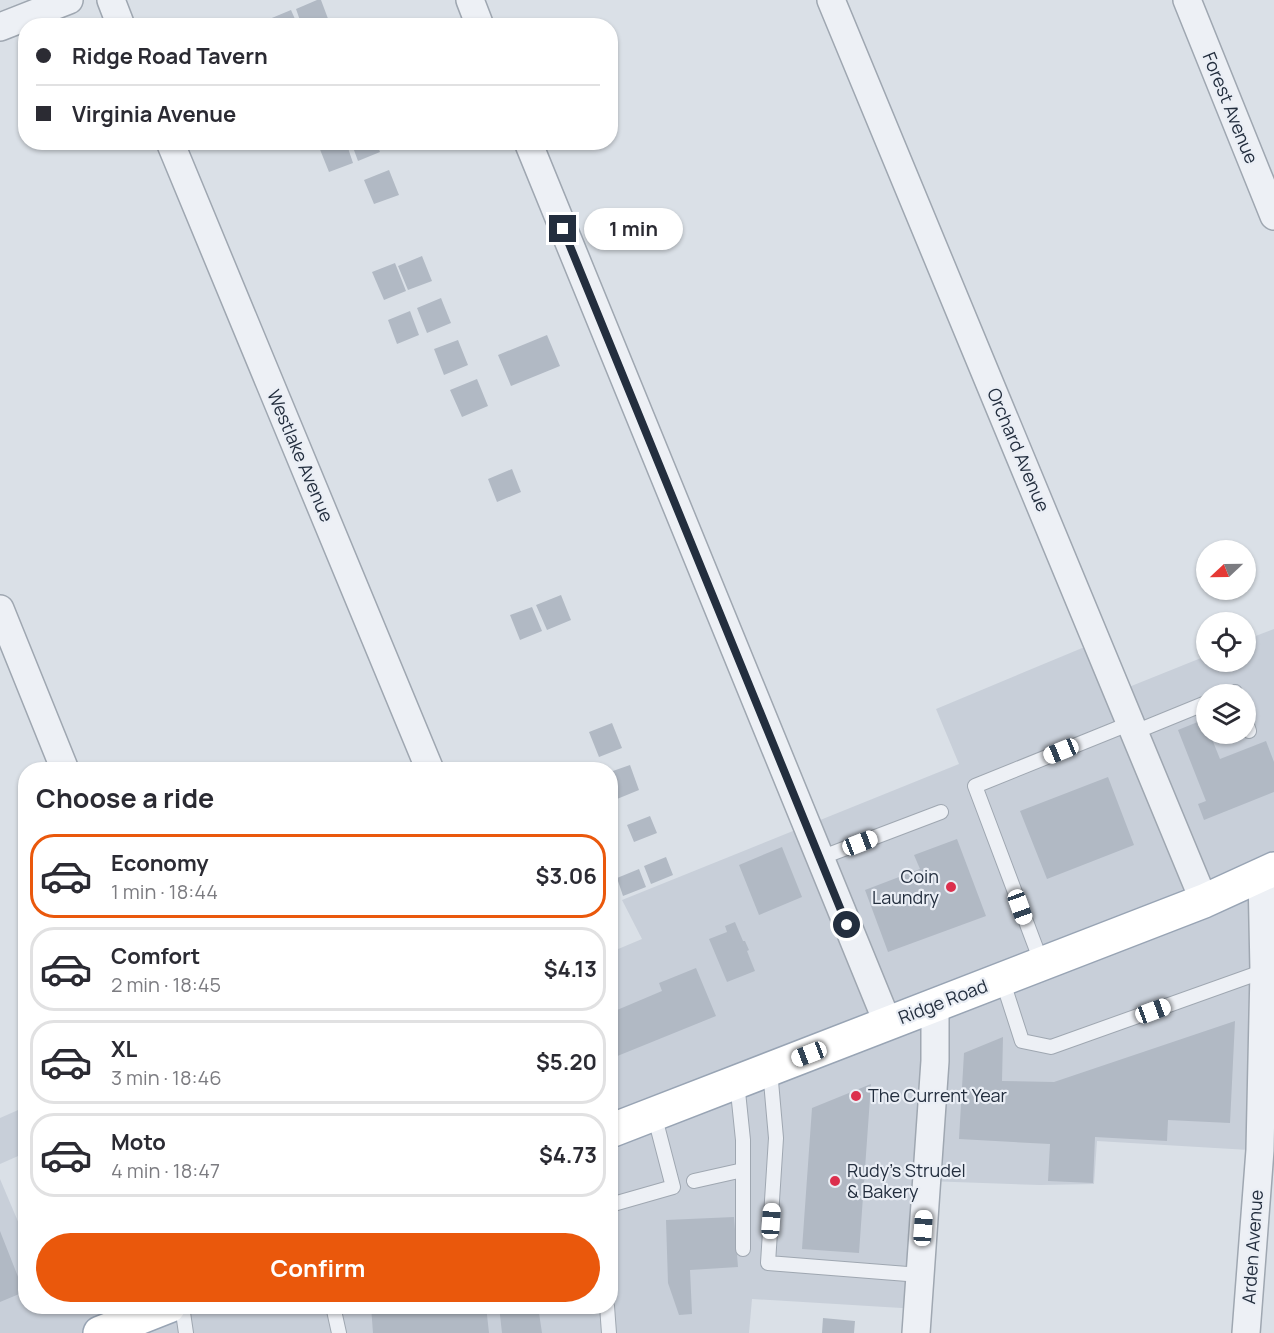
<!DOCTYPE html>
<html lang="en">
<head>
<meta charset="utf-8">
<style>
	:root { --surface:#fff; --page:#f2f2f3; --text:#2b2b33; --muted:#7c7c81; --line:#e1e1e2; --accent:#ea580c }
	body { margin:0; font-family:Manrope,sans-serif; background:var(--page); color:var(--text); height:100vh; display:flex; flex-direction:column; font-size:22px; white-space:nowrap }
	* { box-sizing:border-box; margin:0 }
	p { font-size:20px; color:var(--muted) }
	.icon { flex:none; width:33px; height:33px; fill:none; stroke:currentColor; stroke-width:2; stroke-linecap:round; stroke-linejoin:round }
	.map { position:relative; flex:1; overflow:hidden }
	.panel { position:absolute; left:18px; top:762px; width:600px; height:552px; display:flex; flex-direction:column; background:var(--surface); border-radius:24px; box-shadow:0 2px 4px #0004 }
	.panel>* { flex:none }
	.banner { position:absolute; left:18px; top:18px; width:600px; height:132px; border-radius:24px; box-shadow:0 2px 4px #0004; display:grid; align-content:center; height:132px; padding:0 18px; background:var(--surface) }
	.needle { width:39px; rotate:248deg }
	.fabs { position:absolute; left:1196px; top:540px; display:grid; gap:12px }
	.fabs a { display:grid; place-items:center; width:60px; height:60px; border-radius:50%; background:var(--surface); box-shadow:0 2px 4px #0004; font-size:30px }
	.end { position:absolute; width:27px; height:27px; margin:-14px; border:8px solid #232e3e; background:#fff; box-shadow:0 0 0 3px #fff }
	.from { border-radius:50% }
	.bubble { position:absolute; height:42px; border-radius:21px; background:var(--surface); box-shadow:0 2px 4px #0004; font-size:20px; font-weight:700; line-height:42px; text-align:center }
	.car { position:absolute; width:18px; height:36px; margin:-18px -9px; border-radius:8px; box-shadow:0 0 4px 2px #0007; background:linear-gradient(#fff 24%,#345 0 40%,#fff 0 76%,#345 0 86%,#fff 0) }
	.banner b { display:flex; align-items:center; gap:21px; height:57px; font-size:22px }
	.banner b+b { border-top:2px solid var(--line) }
	.banner i { width:15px; height:15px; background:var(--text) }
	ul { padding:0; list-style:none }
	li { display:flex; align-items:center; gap:18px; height:84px; margin:0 12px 9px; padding:0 6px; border:3px solid var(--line); border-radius:24px }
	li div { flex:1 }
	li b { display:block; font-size:22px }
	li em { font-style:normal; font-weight:700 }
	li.active { border-color:var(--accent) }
	li>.icon { width:54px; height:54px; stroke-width:1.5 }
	h2 { padding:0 18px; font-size:27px; line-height:72px }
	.cta { display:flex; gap:12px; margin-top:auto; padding:12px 18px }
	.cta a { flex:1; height:69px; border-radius:36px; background:var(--accent); color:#fff; font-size:24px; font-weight:700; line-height:69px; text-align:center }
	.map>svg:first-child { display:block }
	.built { fill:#c8cfd9; fill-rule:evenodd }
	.building { fill:#b1b9c4 }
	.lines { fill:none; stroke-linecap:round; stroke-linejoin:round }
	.lane-casing { stroke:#9fa7b1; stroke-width:16 }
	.street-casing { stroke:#9fa7b1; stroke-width:30 }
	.primary-casing { stroke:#98a4b4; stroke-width:36 }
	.lane { stroke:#edf0f5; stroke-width:14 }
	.street { stroke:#edf0f5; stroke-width:27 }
	.primary { stroke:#fff; stroke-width:33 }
	.route { stroke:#232e3e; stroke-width:8 }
	.poi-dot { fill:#dc2f4d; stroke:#eaeef5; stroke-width:2 }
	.labels { text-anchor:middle; stroke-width:4.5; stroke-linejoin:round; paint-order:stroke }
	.street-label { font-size:18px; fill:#232e3e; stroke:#eaeef5 }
	.poi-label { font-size:18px; fill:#232e3e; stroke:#eaeef5; text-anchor:start }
</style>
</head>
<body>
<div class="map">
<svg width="1274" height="1333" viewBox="0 0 1274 1333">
	<rect width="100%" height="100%" fill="#dae0e7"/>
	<!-- built -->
	<path class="built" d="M 1274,629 L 1274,1080 L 1249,1150 L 1097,1141 L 1094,1184 L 1040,1185 L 927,1181 L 918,1309 L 752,1299 L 749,1333 L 0,1333 L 0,1179 L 25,1238 L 26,1306 L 55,1307 L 58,1311 L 69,1306 L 610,1306 L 611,952 L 642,939 L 622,900 L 959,764 L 936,709 L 1087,646 L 1109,695 L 1206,656 L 1206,662 L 1245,662 L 1245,640 ZM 1206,694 L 1245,694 L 1245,734 L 1206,734 Z
		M 25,1107 L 25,1153 L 0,1164 L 0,1118 Z"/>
	<!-- building -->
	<path class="building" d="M 317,0 L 321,0 L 330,24 L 325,26 L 302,26 L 296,9 Z
		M 291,10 L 298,26 L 269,26 L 267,20 Z
		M 332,142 L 346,142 L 353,163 L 329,172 L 319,147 Z
		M 351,142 L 376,142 L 380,152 L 358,161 Z
		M 389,170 L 399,195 L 374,204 L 364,180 Z
		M 422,256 L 432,281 L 408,290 L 398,266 Z
		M 395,263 L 406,291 L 384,300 L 372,272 Z
		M 441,298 L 451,323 L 427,333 L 417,308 Z
		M 410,311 L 419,335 L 397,344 L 388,320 Z
		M 547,335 L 560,366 L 511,386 L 498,355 Z
		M 458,340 L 468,365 L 444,375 L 434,349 Z
		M 477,379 L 488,406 L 462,417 L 450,390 Z
		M 512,469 L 521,492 L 497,502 L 488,479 Z
		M 561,595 L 571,620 L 547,630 L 536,605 Z
		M 532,607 L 542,631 L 520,640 L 510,615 Z
		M 1205,719 L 1206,734 L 1210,734 L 1220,759 L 1266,741 L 1274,762 L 1274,792 L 1204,820 L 1198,804 L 1206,801 L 1178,730 Z
		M 612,723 L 622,748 L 599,757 L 589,732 Z
		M 630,765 L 639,790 L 617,799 L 610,783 L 610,772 Z
		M 1108,777 L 1134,845 L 1047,879 L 1020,811 Z
		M 650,816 L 657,833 L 634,842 L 627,825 Z
		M 957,839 L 986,916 L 888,952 L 865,890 L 920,869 L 914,855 Z
		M 782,847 L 802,897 L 759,915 L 739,865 Z
		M 666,857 L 673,875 L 651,884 L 644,866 Z
		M 639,869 L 646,887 L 623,896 L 617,878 Z
		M 735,922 L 743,941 L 745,941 L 749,950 L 747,951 L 755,971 L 727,982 L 709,939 L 727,932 L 725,926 Z
		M 696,968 L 716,1016 L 610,1059 L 610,1013 L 662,991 L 659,983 Z
		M 1235,1021 L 1230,1123 L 1168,1120 L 1167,1141 L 1095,1137 L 1093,1183 L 1048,1181 L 1050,1144 L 959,1139 L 964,1053 L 1003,1037 L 1002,1081 L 1054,1082 Z
		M 871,1084 L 859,1253 L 802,1249 L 812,1108 Z
		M 734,1217 L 738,1267 L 690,1270 L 692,1314 L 679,1315 L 668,1283 L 666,1220 Z
		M 0,1231 L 24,1292 L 0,1302 Z
		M 371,1306 L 486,1306 L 489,1333 L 373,1333 Z
		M 499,1306 L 538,1306 L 542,1333 L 502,1333 Z
		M 823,1318 L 855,1321 L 854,1333 L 822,1333 Z"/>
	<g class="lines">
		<!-- lane casing -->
		<g class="lane-casing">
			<path id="lane" d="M 1227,694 L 1235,692 L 1236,694
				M 1245,720 L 1249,731
				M 1135,732 L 1206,703
				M 820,858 L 941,812
				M 1042,964 L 975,786 L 1131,723
				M 1002,979 L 1022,1041 L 1051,1047 L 1264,971
				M 770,1070 L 776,1138 L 768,1263 L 920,1275
				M 737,1082 L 743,1140 L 743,1249
				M 694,1181 L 743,1170
				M 610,1205 L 673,1187 L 654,1114
				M 182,1306 L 186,1333
				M 333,1306 L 339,1333
				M 607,1306 L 609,1333"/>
		</g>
		<!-- street casing -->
		<g class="street-casing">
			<path id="street" d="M 111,0 L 121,26
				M 470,0 L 480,26
				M 831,0 L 1204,901
				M 1187,0 L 1274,216
				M 0,27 L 69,0
				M 170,142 L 430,770
				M 528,142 L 888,1024
				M 0,609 L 65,770
				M 916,1333 L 935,1061 L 935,1005
				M 1246,1333 L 1260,1150 L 1264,971 L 1262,874"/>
		</g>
		<!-- primary casing -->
		<g class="primary-casing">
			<path id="primary" d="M 610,1131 L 1204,901 L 1274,869
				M 100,1333 L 169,1306"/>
		</g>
		<!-- lane -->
		<use href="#lane" class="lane"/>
		<!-- street -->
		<use href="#street" class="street"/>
		<!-- primary -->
		<use href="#primary" class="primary"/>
	</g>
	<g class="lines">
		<!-- route -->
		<path class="route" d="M 563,229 L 847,925"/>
	</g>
	<!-- markers -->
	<g class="poi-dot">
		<circle cx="951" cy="887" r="6"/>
		<circle cx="856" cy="1096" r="6"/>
		<circle cx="835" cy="1181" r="6"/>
	</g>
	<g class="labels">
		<!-- street labels -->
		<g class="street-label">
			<text transform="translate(1230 108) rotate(68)" y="6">Forest Avenue</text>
			<text transform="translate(1018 450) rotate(67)" y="6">Orchard Avenue</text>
			<text transform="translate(300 456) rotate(67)" y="6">Westlake Avenue</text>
			<text transform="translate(943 1002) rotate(-21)" y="6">Ridge Road</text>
			<text transform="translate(1253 1247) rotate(-86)" y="6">Arden Avenue</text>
		</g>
		<!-- poi labels -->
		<g class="poi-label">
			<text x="939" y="883" text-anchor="end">Coin<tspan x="939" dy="21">Laundry</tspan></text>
			<text x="868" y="1102">The Current Year</text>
			<text x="847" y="1177">Rudy's Strudel<tspan x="847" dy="21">&amp; Bakery</tspan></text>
		</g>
	</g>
</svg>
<div class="fabs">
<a><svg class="needle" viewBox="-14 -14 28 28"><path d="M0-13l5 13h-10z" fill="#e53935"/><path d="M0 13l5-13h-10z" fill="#7c7c81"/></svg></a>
<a><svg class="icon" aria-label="locate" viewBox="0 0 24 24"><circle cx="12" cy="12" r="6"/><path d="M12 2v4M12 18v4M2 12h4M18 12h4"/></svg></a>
<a><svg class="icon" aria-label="layers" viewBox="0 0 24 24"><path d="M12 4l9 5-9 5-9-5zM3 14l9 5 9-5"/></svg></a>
</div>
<i class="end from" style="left:847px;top:925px"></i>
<i class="end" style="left:563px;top:229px"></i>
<div class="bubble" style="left:584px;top:208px;width:99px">1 min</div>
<i class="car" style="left:1061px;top:751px;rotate:248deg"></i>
<i class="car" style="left:860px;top:843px;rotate:69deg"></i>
<i class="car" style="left:1020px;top:907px;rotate:160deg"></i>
<i class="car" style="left:1153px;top:1011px;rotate:70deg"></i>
<i class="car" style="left:809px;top:1054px;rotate:249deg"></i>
<i class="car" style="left:771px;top:1221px;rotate:4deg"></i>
<i class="car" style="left:923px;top:1228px;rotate:4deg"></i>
<div class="banner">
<b><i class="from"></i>Ridge Road Tavern</b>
<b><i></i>Virginia Avenue</b>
</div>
<section class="panel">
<h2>Choose a ride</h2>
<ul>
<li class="active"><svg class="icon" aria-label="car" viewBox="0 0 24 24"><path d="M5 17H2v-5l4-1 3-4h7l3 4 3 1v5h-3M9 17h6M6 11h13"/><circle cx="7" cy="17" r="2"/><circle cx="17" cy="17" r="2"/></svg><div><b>Economy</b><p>1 min · 18:44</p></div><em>$3.06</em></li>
<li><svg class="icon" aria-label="car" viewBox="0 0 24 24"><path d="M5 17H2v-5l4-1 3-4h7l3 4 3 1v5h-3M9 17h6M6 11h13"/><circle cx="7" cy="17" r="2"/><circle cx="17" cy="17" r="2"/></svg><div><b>Comfort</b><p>2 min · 18:45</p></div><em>$4.13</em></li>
<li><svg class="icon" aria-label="car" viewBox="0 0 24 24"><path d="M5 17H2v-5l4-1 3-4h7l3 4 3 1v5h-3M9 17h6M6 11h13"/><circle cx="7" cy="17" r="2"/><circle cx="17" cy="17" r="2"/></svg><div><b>XL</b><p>3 min · 18:46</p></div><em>$5.20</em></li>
<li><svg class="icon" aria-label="car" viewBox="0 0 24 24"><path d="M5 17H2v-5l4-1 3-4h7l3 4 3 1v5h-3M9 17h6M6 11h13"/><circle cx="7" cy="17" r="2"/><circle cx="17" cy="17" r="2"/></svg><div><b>Moto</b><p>4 min · 18:47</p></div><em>$4.73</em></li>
</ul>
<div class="cta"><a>Confirm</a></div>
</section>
</div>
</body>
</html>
